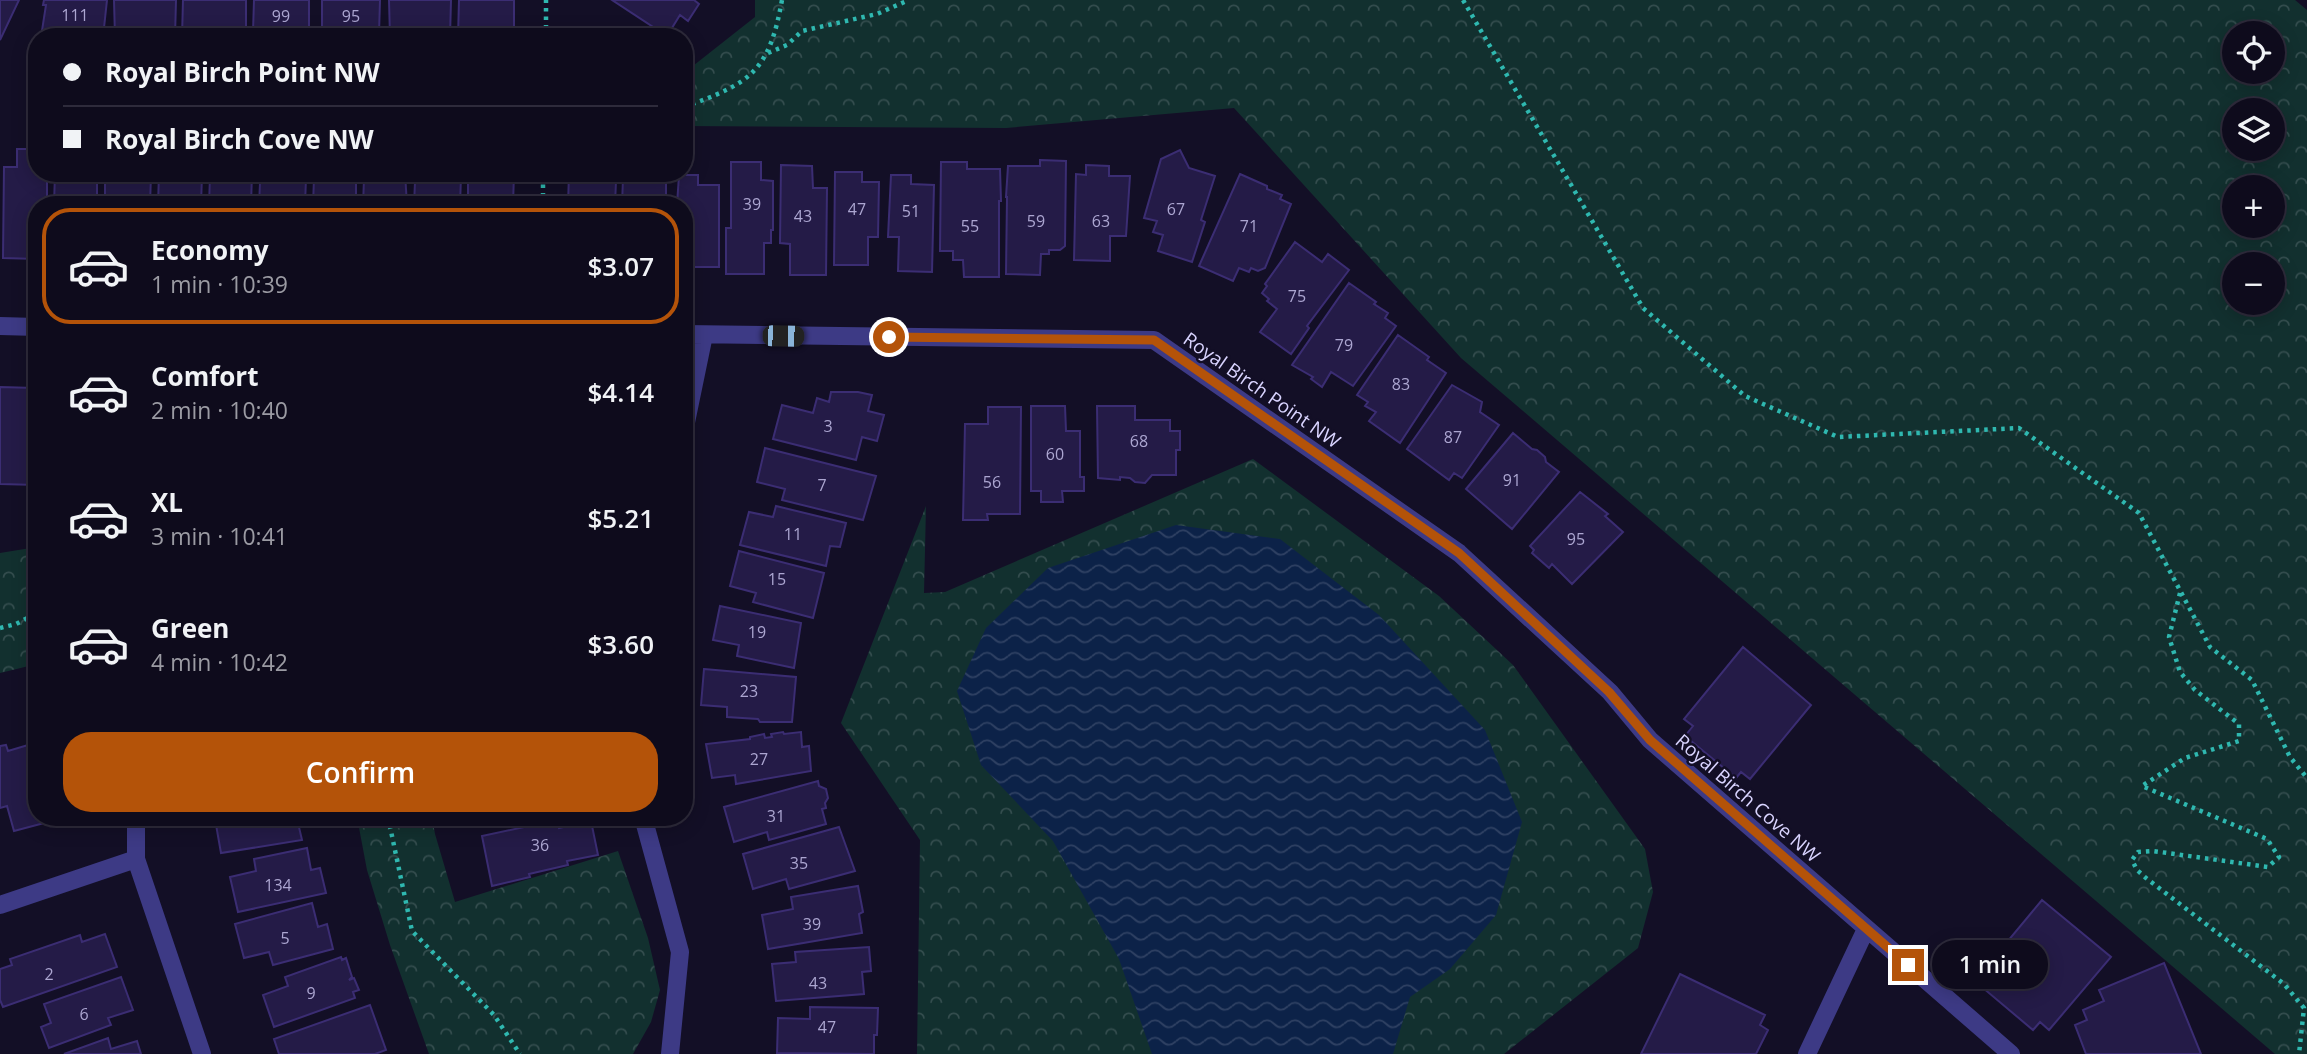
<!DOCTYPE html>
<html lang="en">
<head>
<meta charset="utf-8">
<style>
	:root { --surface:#0e0b1c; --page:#171425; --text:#f1f3f6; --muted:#9b9ba3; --line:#2e2b3b; --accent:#b45309 }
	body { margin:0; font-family:"Open Sans",sans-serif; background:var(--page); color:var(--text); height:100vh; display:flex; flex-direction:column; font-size:26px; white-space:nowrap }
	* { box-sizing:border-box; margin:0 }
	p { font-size:23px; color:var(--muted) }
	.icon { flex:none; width:38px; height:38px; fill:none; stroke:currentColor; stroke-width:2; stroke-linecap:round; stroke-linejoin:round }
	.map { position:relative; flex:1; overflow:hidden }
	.side { position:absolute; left:28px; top:196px; width:665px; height:630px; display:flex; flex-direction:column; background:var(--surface); border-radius:28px; box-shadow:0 4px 18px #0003,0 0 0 2px var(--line) }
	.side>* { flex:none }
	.hud { position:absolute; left:28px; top:28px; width:665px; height:154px; border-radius:28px; box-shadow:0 4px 18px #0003,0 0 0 2px var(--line); display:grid; align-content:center; height:154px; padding:0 35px; background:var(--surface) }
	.controls { position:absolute; left:2222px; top:21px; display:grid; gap:14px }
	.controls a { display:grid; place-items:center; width:63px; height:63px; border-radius:50%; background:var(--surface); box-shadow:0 4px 18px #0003,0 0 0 2px var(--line); font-size:35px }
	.end { position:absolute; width:32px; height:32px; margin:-16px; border:9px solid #b45309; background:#fff; box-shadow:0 0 0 4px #fff }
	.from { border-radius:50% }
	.bubble { position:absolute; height:49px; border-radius:24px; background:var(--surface); box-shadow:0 4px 18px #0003,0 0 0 2px var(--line); font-size:23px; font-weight:600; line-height:49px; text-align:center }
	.car { position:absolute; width:21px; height:42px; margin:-21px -10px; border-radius:9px; box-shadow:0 0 5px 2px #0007; background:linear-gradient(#222 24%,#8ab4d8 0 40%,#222 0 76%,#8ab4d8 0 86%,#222 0) }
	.hud b { display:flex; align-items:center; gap:24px; height:66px; font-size:26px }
	.hud b+b { border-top:2px solid var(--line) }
	.hud i { width:18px; height:18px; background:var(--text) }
	ul { padding:12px 0 0; list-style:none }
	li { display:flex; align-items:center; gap:21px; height:116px; margin:0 14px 10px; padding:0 21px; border:4px solid transparent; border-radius:28px }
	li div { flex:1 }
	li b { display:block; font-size:26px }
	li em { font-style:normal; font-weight:600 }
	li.active { border-color:var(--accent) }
	li>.icon { width:63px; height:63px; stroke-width:1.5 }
	.cta { display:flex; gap:14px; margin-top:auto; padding:14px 35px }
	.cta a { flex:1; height:80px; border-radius:28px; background:var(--accent); color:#fff; font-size:28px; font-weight:600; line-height:80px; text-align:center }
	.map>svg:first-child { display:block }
	.forest { fill:url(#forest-crowns); fill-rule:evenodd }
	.water { fill:url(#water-waves) }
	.building { fill:#241b47; stroke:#3b2d73; stroke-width:2 }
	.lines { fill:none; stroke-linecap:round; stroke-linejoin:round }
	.path { stroke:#2fb8b0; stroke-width:4.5; stroke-dasharray:3.5 5; stroke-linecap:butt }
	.minor { stroke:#3d3a85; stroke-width:18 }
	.route { stroke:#b45309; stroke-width:9 }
	.labels { text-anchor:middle; stroke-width:5; stroke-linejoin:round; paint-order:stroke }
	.number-label { font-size:16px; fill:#aca6d1 }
	.street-label { font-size:19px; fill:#d9d4ff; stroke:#130f26 }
</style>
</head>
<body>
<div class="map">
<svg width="2307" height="1054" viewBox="0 0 2307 1054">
	<defs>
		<pattern id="forest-crowns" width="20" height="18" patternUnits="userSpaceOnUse" patternTransform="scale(1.75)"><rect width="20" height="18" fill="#12302f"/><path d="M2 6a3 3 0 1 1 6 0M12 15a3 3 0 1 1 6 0" fill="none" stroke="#344d4e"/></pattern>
		<pattern id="water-waves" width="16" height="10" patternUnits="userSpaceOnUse" patternTransform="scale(1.75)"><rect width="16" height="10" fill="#0c2248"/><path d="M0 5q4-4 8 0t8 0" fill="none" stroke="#2f4163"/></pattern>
	</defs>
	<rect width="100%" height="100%" fill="#130f26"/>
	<!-- forest -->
	<path class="forest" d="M 755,0 L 2295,0 L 2307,10 L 2307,1054 L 2275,1054 L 1461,358 L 1234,108 L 1006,128 L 684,126 L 684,73 L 755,17 ZM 2273,33 L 2273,72 L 2235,72 L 2235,33 ZM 2235,110 L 2273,110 L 2273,149 L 2235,149 ZM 2235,187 L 2273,187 L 2273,226 L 2235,226 ZM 2235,264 L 2273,264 L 2273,303 L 2235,303 Z
		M 1253,459 L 1439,596 L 1513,665 L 1645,849 L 1653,892 L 1638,948 L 1504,1054 L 917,1054 L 920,840 L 841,723 L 926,506 L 924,593 L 945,592 Z
		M 37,547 L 37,664 L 0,673 L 0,553 Z
		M 357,817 L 432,817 L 435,834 L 455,902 L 618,851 L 648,938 L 660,990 L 651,1022 L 633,1054 L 429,1054 L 390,945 L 367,870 Z"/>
	<!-- water -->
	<path class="water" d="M 1176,525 L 1280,539 L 1379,615 L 1485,730 L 1522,822 L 1496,915 L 1450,969 L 1410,997 L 1393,1054 L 1152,1054 L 1119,959 L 1053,841 L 981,765 L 957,691 L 986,628 L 1048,568 Z"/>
	<!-- building -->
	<path class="building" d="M 0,0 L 19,0 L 0,40 Z
		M 44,0 L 107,0 L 103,37 L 41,37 L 46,5 L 43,5 Z
		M 114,0 L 176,0 L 175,37 L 115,37 Z
		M 183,0 L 246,0 L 246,37 L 182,37 Z
		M 254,0 L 309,0 L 309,33 L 288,32 L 288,37 L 261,37 L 261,32 L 253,32 Z
		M 322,0 L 380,0 L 379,34 L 376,37 L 352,37 L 349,33 L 322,33 Z
		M 389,0 L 451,0 L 450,37 L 390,37 Z
		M 459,0 L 514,0 L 514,37 L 458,37 Z
		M 612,0 L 694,0 L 699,4 L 688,21 L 680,15 L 667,36 Z
		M 17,149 L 37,149 L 37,173 L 47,173 L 47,205 L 37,205 L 37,259 L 3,258 L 4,167 L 17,167 Z
		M 1180,150 L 1189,168 L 1215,176 L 1201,220 L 1205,222 L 1192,262 L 1158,251 L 1163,235 L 1153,232 L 1157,221 L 1144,218 L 1161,159 Z
		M 1040,160 L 1066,161 L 1065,246 L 1060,250 L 1049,250 L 1049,254 L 1041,254 L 1040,275 L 1006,274 L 1007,197 L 1006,197 L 1008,166 L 1040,166 Z
		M 731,162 L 761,162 L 761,180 L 773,181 L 773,230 L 771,230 L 771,243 L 764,243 L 764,274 L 726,274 L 726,228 L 731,228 Z
		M 941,162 L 967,162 L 967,169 L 1000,169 L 1001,201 L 999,201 L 999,277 L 964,277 L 963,260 L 953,260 L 953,251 L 940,251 Z
		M 781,165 L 812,166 L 813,188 L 827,188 L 826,275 L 790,275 L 790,244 L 780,243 Z
		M 1086,165 L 1109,166 L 1109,176 L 1130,176 L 1126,236 L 1110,236 L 1110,261 L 1074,260 L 1076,174 L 1086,175 Z
		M 835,172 L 862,172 L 862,182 L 879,182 L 878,237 L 868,237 L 868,265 L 834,265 Z
		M 55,173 L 97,173 L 97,205 L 54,205 Z
		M 105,173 L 151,175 L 150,205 L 105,205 Z
		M 159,173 L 202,175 L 201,205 L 158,205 Z
		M 222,173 L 252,173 L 251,205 L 209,205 L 210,176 L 222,177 Z
		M 326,173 L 356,173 L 356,205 L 313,205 L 314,178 L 326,178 Z
		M 385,173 L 405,173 L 407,205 L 363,205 L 364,179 L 385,179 Z
		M 484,173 L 514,173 L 513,205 L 468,205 L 468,178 L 484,178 Z
		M 569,173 L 601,173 L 601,181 L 616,181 L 615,205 L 568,205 Z
		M 1240,174 L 1267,186 L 1267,189 L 1282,195 L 1280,199 L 1291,204 L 1265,268 L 1258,271 L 1251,268 L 1249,272 L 1239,268 L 1233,281 L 1199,266 Z
		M 679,175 L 698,175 L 698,185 L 719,185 L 719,267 L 685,267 L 684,205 L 677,205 Z
		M 891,175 L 911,175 L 911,184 L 934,185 L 932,272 L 898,271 L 899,237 L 888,237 Z
		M 436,176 L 461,177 L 460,205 L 414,205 L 415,182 L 436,183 Z
		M 643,176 L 666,176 L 666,205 L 622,205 L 623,178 L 642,179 Z
		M 282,177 L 306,178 L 305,205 L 259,205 L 260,183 L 282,183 Z
		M 1295,242 L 1322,262 L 1328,254 L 1349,270 L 1307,326 L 1309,328 L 1291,354 L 1260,332 L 1277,309 L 1267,301 L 1269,299 L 1262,293 L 1267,286 L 1265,284 Z
		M 1349,283 L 1376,302 L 1374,304 L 1388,313 L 1385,318 L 1396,326 L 1353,386 L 1331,372 L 1322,387 L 1311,379 L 1313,377 L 1292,365 Z
		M 1398,335 L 1429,357 L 1427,360 L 1446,373 L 1400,443 L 1369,421 L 1376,412 L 1365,406 L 1368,402 L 1357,395 Z
		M 1452,385 L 1482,402 L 1480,412 L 1499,425 L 1462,478 L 1454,473 L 1449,480 L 1407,449 Z
		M 0,387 L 35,388 L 37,485 L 0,484 Z
		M 831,392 L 858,392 L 872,395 L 868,411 L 884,415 L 877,441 L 862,437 L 856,460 L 773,439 L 782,405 L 813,413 L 817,398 L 829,402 Z
		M 1031,406 L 1065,406 L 1066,431 L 1080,431 L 1080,477 L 1084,477 L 1084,491 L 1062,491 L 1063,502 L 1041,502 L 1041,491 L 1031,491 Z
		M 1097,406 L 1135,406 L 1135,420 L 1170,420 L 1170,431 L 1180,431 L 1180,450 L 1176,450 L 1176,475 L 1152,475 L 1145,483 L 1135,482 L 1130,478 L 1120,477 L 1120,480 L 1098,478 Z
		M 988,407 L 1021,407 L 1020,514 L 987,514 L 988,520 L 963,520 L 965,424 L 988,424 Z
		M 1513,433 L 1532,449 L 1537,450 L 1545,457 L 1546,462 L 1559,472 L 1512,529 L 1466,489 Z
		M 765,448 L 876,476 L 863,520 L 782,500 L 785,489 L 757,482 Z
		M 1580,492 L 1608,514 L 1605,516 L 1623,532 L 1572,584 L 1552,564 L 1549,568 L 1532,553 L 1534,550 L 1530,546 Z
		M 776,506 L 846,523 L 840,547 L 830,546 L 826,566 L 740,545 L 749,512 L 773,517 Z
		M 739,551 L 824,573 L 813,618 L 753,602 L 756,593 L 730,586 Z
		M 720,606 L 801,623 L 794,668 L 737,656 L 739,645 L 713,640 Z
		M 1743,647 L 1811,705 L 1750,779 L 1741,772 L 1736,778 L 1685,736 L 1693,726 L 1684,719 Z
		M 704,669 L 796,677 L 792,722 L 760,722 L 758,719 L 727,717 L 727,707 L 701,705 Z
		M 783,732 L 784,734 L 801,732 L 802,747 L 809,746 L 811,771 L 736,784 L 735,775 L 712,778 L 706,744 L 750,739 L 750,737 L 764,734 L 765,738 L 772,737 L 771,734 Z
		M 6,745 L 8,751 L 28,745 L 37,780 L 37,817 L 47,817 L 48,822 L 14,831 L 7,806 L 0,808 L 0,746 Z
		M 818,781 L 819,786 L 826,789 L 828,798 L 825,803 L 826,808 L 822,809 L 826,824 L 769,840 L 767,832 L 734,842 L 724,807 Z
		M 223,817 L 306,817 L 307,820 L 298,823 L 302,840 L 221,853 L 215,819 Z
		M 499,817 L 536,817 L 501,825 Z
		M 557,820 L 559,828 L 591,821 L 598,855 L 567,861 L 568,865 L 529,874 L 530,877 L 492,886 L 482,836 Z
		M 839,827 L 855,871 L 789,889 L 786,879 L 753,889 L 743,854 Z
		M 307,848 L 311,870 L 320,868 L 326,893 L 238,912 L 230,877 L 256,871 L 254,859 Z
		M 858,886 L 863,912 L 859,914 L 862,933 L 768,949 L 762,915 L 793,909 L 791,897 Z
		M 2042,900 L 2111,957 L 2049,1030 L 2040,1022 L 2033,1030 L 1983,988 L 1991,979 L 1982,972 Z
		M 312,903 L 318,927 L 327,924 L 333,949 L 273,965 L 269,952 L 244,958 L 235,924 Z
		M 105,934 L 117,967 L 3,1007 L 0,1000 L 0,969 L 12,965 L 10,959 L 80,935 L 82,942 Z
		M 869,947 L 871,971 L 862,972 L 864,994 L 776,1001 L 772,964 L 796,962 L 795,952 Z
		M 341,957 L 342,960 L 346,958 L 352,977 L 349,980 L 354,978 L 359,990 L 353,992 L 355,998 L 274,1027 L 263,995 L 288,986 L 285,977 Z
		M 2164,963 L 2201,1054 L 2086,1054 L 2075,1025 L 2087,1020 L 2083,1010 L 2104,1001 L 2099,990 Z
		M 1680,974 L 1765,1015 L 1760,1025 L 1768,1030 L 1756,1054 L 1641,1054 Z
		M 121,977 L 133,1010 L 108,1018 L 111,1025 L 49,1048 L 41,1027 L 51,1023 L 44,1004 Z
		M 370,1005 L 386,1050 L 375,1054 L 279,1054 L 274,1039 Z
		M 810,1007 L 878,1008 L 877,1035 L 874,1035 L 874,1054 L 777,1053 L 778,1018 L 810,1019 Z
		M 108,1038 L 111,1049 L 137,1041 L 141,1054 L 64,1054 Z"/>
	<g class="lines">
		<!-- path -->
		<path class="path" d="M 1463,0 L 1643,308 L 1745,396 L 1838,437 L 2019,428 L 2139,513 L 2210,647 L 2252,680 L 2290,757 L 2307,778
			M 546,37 L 546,0
			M 768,53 L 787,45 L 802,31 L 877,14 L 909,0
			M 684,107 C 751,83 769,72 782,0
			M 543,205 L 543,173
			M 2180,593 L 2169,637 L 2180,672 L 2195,690 L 2239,724 L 2239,741 L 2185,758 L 2142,786 L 2267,839 L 2279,857 L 2268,867 L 2153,851 L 2138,852 L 2132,860 L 2137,870 L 2146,878 L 2284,984 L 2304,1008 L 2299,1054
			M 0,628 L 16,624 L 37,613
			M 388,817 L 412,931 L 494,1015 L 520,1054"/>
		<!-- minor -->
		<path class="minor" d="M 0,326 L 37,327
			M 684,334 L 1154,340 L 1459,553 L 1610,692 L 1650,740 L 2011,1054
			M 684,432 L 704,335
			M 643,817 L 680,952 L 670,1054
			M 136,859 L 202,1054
			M 0,905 L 136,859 L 136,817
			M 1807,1054 L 1866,929"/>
	</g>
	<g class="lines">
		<!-- route -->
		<path class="route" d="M 889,337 L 1154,340 L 1459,553 L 1609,692 L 1650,740 L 1908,965"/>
	</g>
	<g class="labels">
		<!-- number labels -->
		<g class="number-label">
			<text x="75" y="21">111</text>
			<text x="281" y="22">99</text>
			<text x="351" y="22">95</text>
			<text x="752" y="210">39</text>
			<text x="857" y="215">47</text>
			<text x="1176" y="215">67</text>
			<text x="911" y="217">51</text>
			<text x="803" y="222">43</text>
			<text x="1036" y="227">59</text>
			<text x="1101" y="227">63</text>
			<text x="970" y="232">55</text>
			<text x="1249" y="232">71</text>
			<text x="1297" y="302">75</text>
			<text x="1344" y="351">79</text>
			<text x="1401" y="390">83</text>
			<text x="828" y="432">3</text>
			<text x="1453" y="443">87</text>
			<text x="1139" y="447">68</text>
			<text x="1055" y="460">60</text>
			<text x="1512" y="486">91</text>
			<text x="992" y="488">56</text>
			<text x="822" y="491">7</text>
			<text x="793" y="540">11</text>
			<text x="1576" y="545">95</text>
			<text x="777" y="585">15</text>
			<text x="757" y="638">19</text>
			<text x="749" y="697">23</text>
			<text x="759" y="765">27</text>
			<text x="776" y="822">31</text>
			<text x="540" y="851">36</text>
			<text x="799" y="869">35</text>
			<text x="278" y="891">134</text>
			<text x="812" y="930">39</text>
			<text x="285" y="944">5</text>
			<text x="49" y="980">2</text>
			<text x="818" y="989">43</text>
			<text x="311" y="999">9</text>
			<text x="84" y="1020">6</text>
			<text x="827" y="1033">47</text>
		</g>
		<!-- street labels -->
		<g class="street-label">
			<text transform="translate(1262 390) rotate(35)" y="7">Royal Birch Point NW</text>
			<text transform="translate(1748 798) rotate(41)" y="7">Royal Birch Cove NW</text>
		</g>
	</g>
</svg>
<div class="controls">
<a><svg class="icon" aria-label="locate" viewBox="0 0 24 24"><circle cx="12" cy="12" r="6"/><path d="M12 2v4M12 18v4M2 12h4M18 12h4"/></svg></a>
<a><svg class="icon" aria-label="layers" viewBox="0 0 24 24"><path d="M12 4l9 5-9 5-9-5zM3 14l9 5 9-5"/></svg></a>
<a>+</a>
<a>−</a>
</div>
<i class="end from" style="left:889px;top:337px"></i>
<i class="end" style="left:1908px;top:965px"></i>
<div class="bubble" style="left:1932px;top:940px;width:116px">1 min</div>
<i class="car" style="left:783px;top:336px;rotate:91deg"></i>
<div class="hud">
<b><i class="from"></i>Royal Birch Point NW</b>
<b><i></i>Royal Birch Cove NW</b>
</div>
<section class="side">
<ul>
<li class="active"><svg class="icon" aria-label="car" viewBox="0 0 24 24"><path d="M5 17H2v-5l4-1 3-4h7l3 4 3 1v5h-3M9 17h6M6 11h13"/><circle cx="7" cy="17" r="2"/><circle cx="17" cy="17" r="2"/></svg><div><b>Economy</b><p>1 min · 10:39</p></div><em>$3.07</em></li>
<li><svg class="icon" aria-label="car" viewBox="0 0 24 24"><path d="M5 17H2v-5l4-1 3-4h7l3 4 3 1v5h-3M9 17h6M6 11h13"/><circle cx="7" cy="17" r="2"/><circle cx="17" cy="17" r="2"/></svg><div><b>Comfort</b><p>2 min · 10:40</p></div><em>$4.14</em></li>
<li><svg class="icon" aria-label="car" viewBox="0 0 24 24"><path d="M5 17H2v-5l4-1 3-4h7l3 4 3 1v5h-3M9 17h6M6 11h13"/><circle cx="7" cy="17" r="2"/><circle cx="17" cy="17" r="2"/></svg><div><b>XL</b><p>3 min · 10:41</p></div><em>$5.21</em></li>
<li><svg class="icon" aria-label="car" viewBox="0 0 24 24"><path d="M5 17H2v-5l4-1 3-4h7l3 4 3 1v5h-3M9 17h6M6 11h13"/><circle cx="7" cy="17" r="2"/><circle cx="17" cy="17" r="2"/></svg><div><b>Green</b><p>4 min · 10:42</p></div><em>$3.60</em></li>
</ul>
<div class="cta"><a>Confirm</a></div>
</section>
</div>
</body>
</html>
